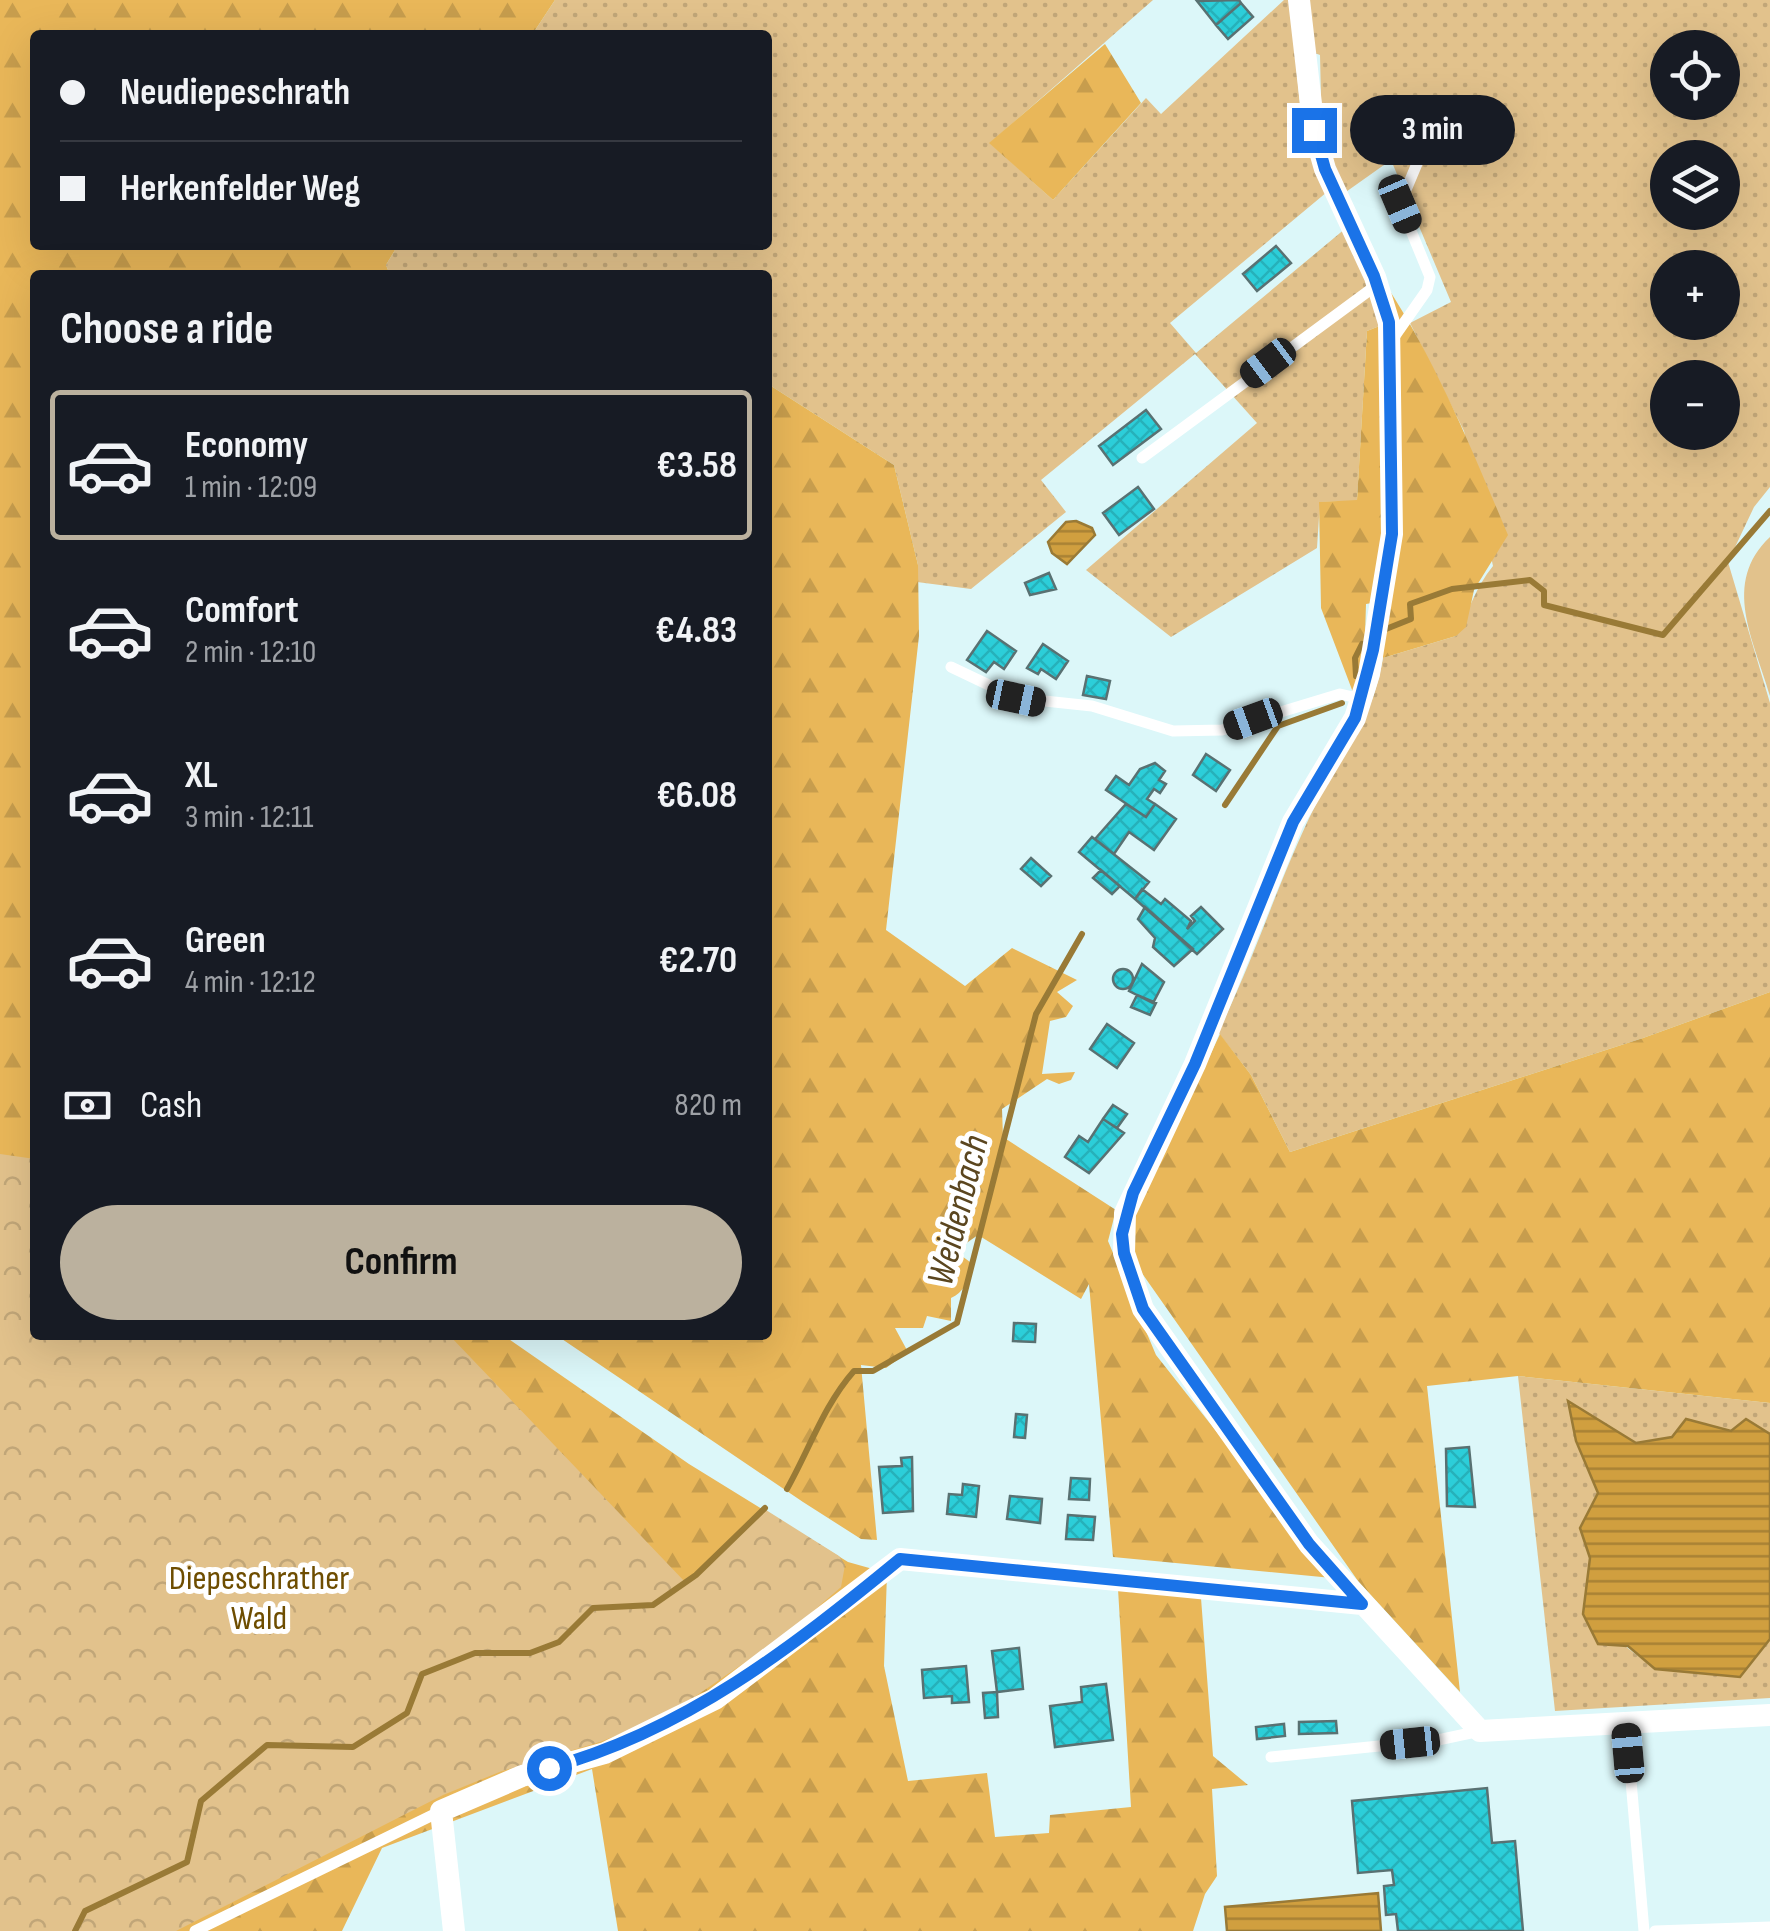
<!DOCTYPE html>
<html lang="en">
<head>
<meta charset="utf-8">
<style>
	:root { --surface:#171b24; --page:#20242c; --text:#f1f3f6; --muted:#9ea1a6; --line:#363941; --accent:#bbb19e }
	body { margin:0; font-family:"Sofia Sans Condensed",sans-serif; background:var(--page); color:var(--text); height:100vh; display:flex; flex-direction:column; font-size:38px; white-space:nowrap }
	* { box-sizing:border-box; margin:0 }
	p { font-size:32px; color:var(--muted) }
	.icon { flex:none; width:55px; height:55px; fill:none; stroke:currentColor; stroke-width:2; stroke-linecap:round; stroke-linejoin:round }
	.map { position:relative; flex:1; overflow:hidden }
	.panel { position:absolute; left:30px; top:270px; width:742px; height:1070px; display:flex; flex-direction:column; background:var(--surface); border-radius:10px; box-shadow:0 10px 40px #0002 }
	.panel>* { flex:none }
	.banner { position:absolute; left:30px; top:30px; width:742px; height:220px; border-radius:10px; box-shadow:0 10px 40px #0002; display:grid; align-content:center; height:220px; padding:0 30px; background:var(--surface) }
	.tools { position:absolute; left:1650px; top:30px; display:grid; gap:20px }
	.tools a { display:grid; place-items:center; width:90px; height:90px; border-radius:50%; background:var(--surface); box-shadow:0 10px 40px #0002; font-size:50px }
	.end { position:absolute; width:45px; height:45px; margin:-22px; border:12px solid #1a73e8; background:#fff; box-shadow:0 0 0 5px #fff }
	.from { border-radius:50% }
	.bubble { position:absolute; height:70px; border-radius:35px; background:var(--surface); box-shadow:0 10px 40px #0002; font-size:32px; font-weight:700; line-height:70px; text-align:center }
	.car { position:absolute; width:30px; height:60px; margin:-30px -15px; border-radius:12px; box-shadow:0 0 8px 2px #0007; background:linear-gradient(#222 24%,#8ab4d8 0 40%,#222 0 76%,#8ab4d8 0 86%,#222 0) }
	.banner b { display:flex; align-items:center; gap:35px; height:95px; font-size:38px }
	.banner b+b { border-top:2px solid var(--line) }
	.banner i { width:25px; height:25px; background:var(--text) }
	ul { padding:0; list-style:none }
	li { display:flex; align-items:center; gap:30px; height:150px; margin:0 20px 15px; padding:0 10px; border:5px solid transparent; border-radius:10px }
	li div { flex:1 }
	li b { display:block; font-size:38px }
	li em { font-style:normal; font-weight:700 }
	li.selected { border-color:var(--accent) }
	li>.icon { width:90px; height:90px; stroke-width:1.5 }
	h2 { padding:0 30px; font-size:45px; line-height:120px }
	.pay { display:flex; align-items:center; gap:25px; height:110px; padding:0 30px; font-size:38px }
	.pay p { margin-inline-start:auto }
	.cta { display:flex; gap:20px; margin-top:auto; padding:20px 30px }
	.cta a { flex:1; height:115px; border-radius:60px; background:var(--accent); color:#111; font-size:40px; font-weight:700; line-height:115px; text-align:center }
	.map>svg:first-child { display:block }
	.grass { fill:url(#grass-dots); fill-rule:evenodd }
	.forest { fill:url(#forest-firs) }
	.park { fill:url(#park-crowns) }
	.pitch { fill:#e2c28c }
	.water { fill:url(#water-rules); stroke:#997a36; stroke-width:2.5 }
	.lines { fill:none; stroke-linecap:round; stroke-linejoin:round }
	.stream { stroke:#997a36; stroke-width:6 }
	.building { fill:url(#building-cross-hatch); stroke:#597172; stroke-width:2.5 }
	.service { stroke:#fff; stroke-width:11 }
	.minor { stroke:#fff; stroke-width:22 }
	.route { stroke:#1a73e8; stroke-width:12 }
	.labels { text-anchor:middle; stroke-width:10; stroke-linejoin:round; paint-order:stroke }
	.park-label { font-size:35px; fill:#6e4d00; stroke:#fff }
	.water-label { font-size:38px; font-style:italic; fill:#5b461f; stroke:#fff }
</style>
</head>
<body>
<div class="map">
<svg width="1770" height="1931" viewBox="0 0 1770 1931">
	<defs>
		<pattern id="grass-dots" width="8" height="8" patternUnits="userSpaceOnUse" patternTransform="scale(2.5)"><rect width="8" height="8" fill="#e2c28c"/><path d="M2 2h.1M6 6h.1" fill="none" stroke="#c1a678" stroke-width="1.8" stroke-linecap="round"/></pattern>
		<pattern id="forest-firs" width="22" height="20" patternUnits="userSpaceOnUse" patternTransform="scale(2.5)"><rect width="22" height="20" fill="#e9b759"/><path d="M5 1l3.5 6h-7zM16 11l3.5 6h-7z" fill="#c79d4d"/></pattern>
		<pattern id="park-crowns" width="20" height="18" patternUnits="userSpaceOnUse" patternTransform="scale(2.5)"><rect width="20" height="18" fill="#e2c28c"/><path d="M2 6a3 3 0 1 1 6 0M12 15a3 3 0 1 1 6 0" fill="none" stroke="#c1a678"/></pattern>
		<pattern id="water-rules" width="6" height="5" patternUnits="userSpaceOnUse" patternTransform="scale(2.5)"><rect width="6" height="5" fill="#d09f3f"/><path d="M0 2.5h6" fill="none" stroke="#a88134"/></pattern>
		<pattern id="building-cross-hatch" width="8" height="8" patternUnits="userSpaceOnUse" patternTransform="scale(2.5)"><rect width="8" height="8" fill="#2cced9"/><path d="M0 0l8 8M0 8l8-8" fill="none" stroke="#26b1ba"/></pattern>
	</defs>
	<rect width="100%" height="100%" fill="#dcf7f9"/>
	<!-- grass -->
	<path class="grass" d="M 555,0 L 1153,0 L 990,143 L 1053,200 L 1146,98 L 1161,114 L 1284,0 L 1290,0 L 1301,116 L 1327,192 L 1170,323 L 1196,353 L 1346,228 L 1382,325 L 1367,331 L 1357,501 L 1320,502 L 1317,548 L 1171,637 L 1086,570 L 1257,423 L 1195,354 L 1041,480 L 1066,512 L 971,589 L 917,582 L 918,565 L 894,465 L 768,384 L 768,275 L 390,275 L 386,265 L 398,245 L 768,245 L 768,35 L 532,35 Z
		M 1304,0 L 1770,0 L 1770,487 L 1754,507 L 1728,562 L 1770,703 L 1770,992 L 1643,1038 L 1290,1152 L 1251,1075 L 1218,1032 C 1255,958 1279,878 1316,804 C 1343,750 1372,723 1383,658 L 1456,636 C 1469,611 1475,588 1493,566 L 1464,431 L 1410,323 L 1451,302 L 1391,160 L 1343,194 L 1322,141 L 1320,55 L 1312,52 ZM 1668,48 L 1722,48 L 1722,102 L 1668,102 ZM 1668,158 L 1722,158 L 1722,212 L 1668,212 ZM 1668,268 L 1722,268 L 1722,322 L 1668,322 ZM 1668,378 L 1722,378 L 1722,432 L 1668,432 Z
		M 1518,1376 L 1770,1403 L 1770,1434 L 1746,1419 L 1731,1431 L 1686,1419 L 1672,1437 L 1636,1443 L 1569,1403 L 1576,1441 L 1599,1493 L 1580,1528 L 1590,1558 L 1583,1614 L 1655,1669 L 1740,1677 L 1770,1639 L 1770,1698 L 1555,1711 Z"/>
	<!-- forest -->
	<path class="forest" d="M 0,0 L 555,0 L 532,35 L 35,35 L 35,245 L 398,245 L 386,265 L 390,275 L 35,275 L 35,1160 L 0,1155 Z
		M 1105,44 L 1141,103 L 1053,200 L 989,143 Z
		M 1386,285 C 1437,363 1472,450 1508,535 L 1474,590 L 1466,627 L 1456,636 L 1383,658 Z
		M 1382,325 L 1386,529 L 1372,603 L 1366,604 L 1364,668 L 1354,695 L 1321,608 L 1319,502 L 1357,500 L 1367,331 Z
		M 768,384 L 894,465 L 918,565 L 919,636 L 886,930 L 965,986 L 1012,948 L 1077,980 L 1057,992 L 1073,1006 L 1066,1017 L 1050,1021 L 1042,1074 L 1075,1072 L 1071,1080 L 1059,1084 L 1047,1079 L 1002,1109 L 1003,1137 L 1116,1210 L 1108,1241 L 1156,1355 L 1332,1578 L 1113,1557 L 1089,1284 L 1081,1299 L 978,1235 L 955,1251 L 970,1262 C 970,1278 966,1291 951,1298 L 951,1321 L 927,1316 L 923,1328 L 895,1328 L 908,1352 L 886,1368 L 861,1365 L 877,1540 L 861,1539 L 803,1502 L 556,1335 L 768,1335 Z
		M 1770,992 L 1770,1403 L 1518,1376 L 1427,1386 L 1460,1692 L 1358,1581 L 1132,1259 L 1130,1226 L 1220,1034 L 1251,1075 L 1290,1152 L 1643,1038 Z
		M 35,1335 L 503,1335 L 689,1464 L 848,1562 L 887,1573 L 884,1666 L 908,1781 L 987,1773 L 995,1837 L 1049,1833 L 1050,1815 L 1131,1807 L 1118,1589 L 1201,1598 L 1213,1756 L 1248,1785 L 1212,1789 L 1217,1876 L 1205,1894 L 1193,1931 L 618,1931 L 592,1769 L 382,1848 L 342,1931 L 0,1931 Z"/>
	<!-- park -->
	<path class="park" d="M 0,1154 L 35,1159 L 35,1335 L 449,1335 L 686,1583 C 719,1565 735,1528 766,1510 L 839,1556 L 845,1565 L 841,1587 L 789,1632 L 671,1713 L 600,1742 L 502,1771 L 443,1795 L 176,1931 L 0,1931 Z"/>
	<!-- pitch -->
	<path class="pitch" d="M 1770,537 L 1770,696 C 1754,640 1721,583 1770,537 Z"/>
	<!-- water -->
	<path class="water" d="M 1076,521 L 1092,528 L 1095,535 L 1067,564 L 1052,553 L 1048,542 L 1066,522 Z
		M 1568,1401 L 1636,1443 L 1672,1437 L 1686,1419 L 1731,1431 L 1746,1419 L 1770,1434 L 1770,1639 L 1740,1677 L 1655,1669 L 1628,1646 L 1598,1644 L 1583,1614 L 1590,1558 L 1580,1528 L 1598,1493 L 1576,1441 Z
		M 1378,1893 L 1381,1931 L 1227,1931 L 1225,1907 Z"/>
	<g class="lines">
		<!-- stream -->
		<path class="stream" d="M 1386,629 L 1411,619 L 1410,604 L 1452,589 L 1530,580 L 1544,591 L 1544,605 L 1663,635 L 1770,511
			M 1356,676 L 1355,658 L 1362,644
			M 1225,805 L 1278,726 L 1342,703
			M 787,1489 C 810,1448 824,1405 854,1371 L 873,1371 L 957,1323 L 1036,1014 L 1082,934
			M 75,1931 L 85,1911 L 187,1862 L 201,1801 L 267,1745 L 353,1747 L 407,1713 L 422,1674 L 475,1653 L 530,1653 L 559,1642 L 593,1608 L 653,1605 L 696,1575 L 765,1508"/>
	</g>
	<!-- building -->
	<path class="building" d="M 1239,0 L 1241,3 L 1216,25 L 1197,1 Z
		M 1241,3 L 1253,17 L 1228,39 L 1216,25 Z
		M 1276,246 L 1291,263 L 1257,291 L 1243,274 Z
		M 1146,410 L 1161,429 L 1113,465 L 1099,446 Z
		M 1138,487 L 1154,509 L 1119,535 L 1103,513 Z
		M 1049,573 L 1056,589 L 1030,595 L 1025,583 Z
		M 987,631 L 1016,651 L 1004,669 L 994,662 L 986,672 L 967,660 Z
		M 1043,644 L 1068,661 L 1056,679 L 1041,669 L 1038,674 L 1027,668 Z
		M 1087,676 L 1110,681 L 1106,699 L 1083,695 Z
		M 1206,754 L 1230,770 L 1216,791 L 1193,775 Z
		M 1155,763 L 1165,771 L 1159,780 L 1166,784 L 1160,793 L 1154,789 L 1147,799 L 1155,804 L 1146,817 L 1106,790 L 1116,776 L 1129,785 L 1140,769 Z
		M 1126,804 L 1146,817 L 1155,804 L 1176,819 L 1154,850 L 1129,832 L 1114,854 L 1095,839 Z
		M 1092,837 L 1149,882 L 1135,899 L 1079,852 Z
		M 1031,858 L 1051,876 L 1041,886 L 1021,869 Z
		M 1101,870 L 1120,886 L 1112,894 L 1093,878 Z
		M 1142,889 L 1161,904 L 1165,899 L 1191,921 L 1187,929 L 1195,921 L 1191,916 L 1201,907 L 1223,929 L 1197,954 L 1135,899 Z
		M 1145,907 L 1193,949 L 1174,966 L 1153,947 L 1155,938 L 1138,919 Z
		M 1142,964 L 1164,982 L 1153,1003 L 1129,991 Z
		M1113 979a10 10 0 1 1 20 0a10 10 0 1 1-20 0Z
		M 1137,995 L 1156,1003 L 1150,1015 L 1131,1007 Z
		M 1107,1024 L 1134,1043 L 1117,1068 L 1090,1049 Z
		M 1113,1105 L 1127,1114 L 1117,1128 L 1103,1119 Z
		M 1103,1119 L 1124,1133 L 1089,1173 L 1065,1157 L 1079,1136 L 1088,1142 Z
		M 1014,1323 L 1036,1324 L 1035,1342 L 1013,1341 Z
		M 1016,1414 L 1027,1415 L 1025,1438 L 1014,1437 Z
		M 1469,1447 L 1475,1507 L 1447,1506 L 1446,1449 Z
		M 912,1457 L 913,1511 L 883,1513 L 879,1467 L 902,1466 L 901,1458 Z
		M 1071,1478 L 1090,1479 L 1089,1500 L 1069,1499 Z
		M 963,1484 L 979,1486 L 976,1517 L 947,1514 L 949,1494 L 962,1495 Z
		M 1010,1496 L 1042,1499 L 1040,1523 L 1007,1519 Z
		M 1068,1515 L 1095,1517 L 1093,1540 L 1066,1539 Z
		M 1019,1648 L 1023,1689 L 997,1692 L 992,1651 Z
		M 966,1666 L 969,1702 L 952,1703 L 952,1696 L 924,1698 L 922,1670 Z
		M 1106,1684 L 1113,1740 L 1055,1747 L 1050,1706 L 1082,1702 L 1081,1687 Z
		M 997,1692 L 998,1717 L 985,1718 L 983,1693 Z
		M 1336,1721 L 1337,1733 L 1299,1734 L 1299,1722 Z
		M 1284,1724 L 1285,1736 L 1257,1739 L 1256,1727 Z
		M 1487,1788 L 1492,1843 L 1515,1841 L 1523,1931 L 1398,1931 L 1396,1914 L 1386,1915 L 1384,1886 L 1394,1885 L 1392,1870 L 1358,1873 L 1352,1801 Z"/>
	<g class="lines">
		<!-- service -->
		<path class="service" d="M 1392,340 L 1427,290 L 1430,277 L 1400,204 L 1424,147 L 1395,105
			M 1142,458 L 1378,284
			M 951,667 L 1016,698 L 1092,706 L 1173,731 L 1222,730 L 1340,694 L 1362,699
			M 1626,1723 L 1644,1931
			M 1271,1757 L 1438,1740 L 1480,1731
			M 195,1931 L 441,1811
			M 1655,1931 L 1770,1927"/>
		<!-- minor -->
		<path class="minor" d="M 1299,0 L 1314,130 L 1325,169 L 1375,277 L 1389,323 L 1392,534 L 1369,674 L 1355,718 L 1293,822 L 1195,1064 L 1125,1213 L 1124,1253 L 1143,1309 L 1309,1544 L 1480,1731 L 1770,1715
			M 454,1931 L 441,1811 L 522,1776 L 605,1753 L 715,1699 L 900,1559 L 1362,1604"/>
	</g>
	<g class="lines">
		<!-- route -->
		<path class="route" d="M 549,1768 C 685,1731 793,1647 900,1559 L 1362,1604 L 1309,1544 L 1143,1309 L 1124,1253 L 1122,1234 L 1133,1193 L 1195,1064 L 1293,822 L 1355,718 L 1373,650 L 1392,534 L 1389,322 L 1374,276 L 1325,169 L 1314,130"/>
	</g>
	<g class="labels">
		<!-- park labels -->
		<g class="park-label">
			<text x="259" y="1589">Diepeschrather<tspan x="259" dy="40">Wald</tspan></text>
		</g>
		<!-- water labels -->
		<g class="water-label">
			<text transform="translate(957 1210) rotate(-76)" y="13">Weidenbach</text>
		</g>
	</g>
</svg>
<div class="tools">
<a><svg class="icon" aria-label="locate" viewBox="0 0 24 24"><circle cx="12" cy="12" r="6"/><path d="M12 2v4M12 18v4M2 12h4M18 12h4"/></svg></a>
<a><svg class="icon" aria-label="layers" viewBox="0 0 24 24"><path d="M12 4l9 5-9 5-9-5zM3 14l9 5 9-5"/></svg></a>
<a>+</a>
<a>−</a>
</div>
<i class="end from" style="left:549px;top:1768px"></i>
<i class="end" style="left:1314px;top:130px"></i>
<div class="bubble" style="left:1350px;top:95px;width:165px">3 min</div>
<i class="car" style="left:1400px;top:204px;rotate:157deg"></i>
<i class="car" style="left:1268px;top:363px;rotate:233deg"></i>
<i class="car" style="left:1016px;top:698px;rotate:102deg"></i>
<i class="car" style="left:1253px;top:719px;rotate:250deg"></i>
<i class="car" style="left:1410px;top:1743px;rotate:264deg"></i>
<i class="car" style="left:1628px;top:1753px;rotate:355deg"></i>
<div class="banner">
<b><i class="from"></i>Neudiepeschrath</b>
<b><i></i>Herkenfelder Weg</b>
</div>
<section class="panel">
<h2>Choose a ride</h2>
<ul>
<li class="selected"><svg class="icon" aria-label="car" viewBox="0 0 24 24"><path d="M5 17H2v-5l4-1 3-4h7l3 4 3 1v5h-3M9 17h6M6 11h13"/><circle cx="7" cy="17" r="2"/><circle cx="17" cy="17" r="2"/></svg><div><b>Economy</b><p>1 min · 12:09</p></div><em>€3.58</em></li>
<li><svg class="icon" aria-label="car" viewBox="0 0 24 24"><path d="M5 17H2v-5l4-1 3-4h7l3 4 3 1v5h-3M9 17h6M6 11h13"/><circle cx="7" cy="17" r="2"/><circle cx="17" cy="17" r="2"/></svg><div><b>Comfort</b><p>2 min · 12:10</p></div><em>€4.83</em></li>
<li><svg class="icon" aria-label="car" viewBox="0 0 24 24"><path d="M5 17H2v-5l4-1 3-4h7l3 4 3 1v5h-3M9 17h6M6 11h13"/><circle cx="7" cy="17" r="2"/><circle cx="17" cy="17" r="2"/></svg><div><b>XL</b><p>3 min · 12:11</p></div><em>€6.08</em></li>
<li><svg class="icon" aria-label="car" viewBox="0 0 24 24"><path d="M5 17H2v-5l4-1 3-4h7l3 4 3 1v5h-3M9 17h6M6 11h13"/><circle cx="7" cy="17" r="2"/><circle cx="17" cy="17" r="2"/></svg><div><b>Green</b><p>4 min · 12:12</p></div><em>€2.70</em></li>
</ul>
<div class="pay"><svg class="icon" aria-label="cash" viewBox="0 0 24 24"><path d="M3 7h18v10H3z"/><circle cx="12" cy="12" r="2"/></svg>Cash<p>820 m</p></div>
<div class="cta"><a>Confirm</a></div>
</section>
</div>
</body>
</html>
